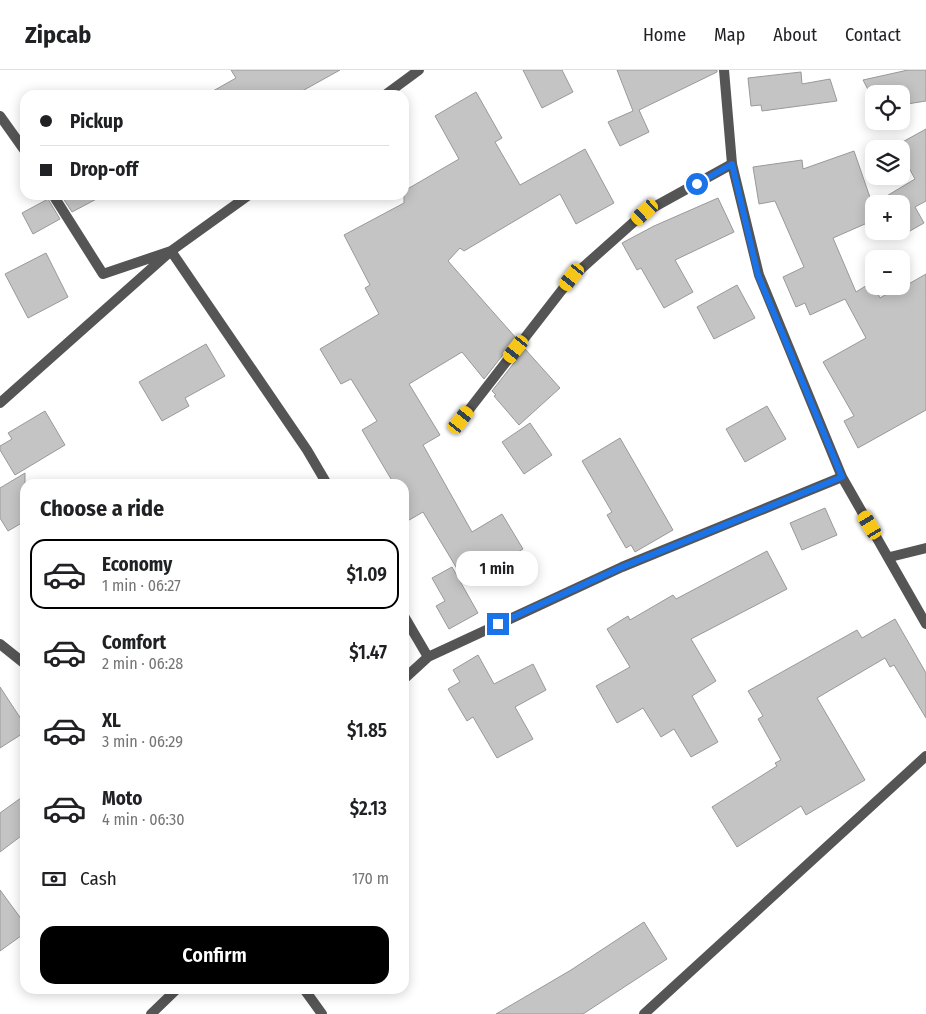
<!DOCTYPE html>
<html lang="en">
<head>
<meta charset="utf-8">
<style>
	:root { --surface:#fff; --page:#f6f6f6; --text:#202124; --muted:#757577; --line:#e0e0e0; --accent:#000 }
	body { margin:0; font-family:"Fira Sans Condensed",sans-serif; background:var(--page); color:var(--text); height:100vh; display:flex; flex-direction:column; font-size:19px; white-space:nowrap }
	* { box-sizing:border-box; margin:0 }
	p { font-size:16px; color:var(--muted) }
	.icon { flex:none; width:28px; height:28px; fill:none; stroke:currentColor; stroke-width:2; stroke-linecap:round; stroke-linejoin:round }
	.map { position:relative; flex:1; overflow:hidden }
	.side { position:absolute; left:20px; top:409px; width:389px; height:515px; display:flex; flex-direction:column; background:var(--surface); border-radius:15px; box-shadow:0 2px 12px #0003 }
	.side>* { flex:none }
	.guide { position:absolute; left:20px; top:20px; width:389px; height:110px; border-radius:15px; box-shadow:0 2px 12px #0003; display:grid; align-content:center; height:110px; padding:0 20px; background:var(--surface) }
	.fabs { position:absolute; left:865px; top:15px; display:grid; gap:10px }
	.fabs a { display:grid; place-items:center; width:45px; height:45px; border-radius:10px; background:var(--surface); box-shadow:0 2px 12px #0003; font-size:25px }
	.end { position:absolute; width:22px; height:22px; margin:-11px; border:6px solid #1a73e8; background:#fff; box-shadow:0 0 0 2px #fff }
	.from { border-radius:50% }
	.bubble { position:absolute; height:35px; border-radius:15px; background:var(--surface); box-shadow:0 2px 12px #0003; font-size:16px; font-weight:600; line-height:35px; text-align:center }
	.car { position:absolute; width:15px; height:30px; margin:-15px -8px; border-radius:6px; box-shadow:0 0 4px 1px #0007; background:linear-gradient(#f5c518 24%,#345 0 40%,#f5c518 0 76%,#345 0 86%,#f5c518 0) }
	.guide b { display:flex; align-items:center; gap:18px; height:48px; font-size:19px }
	.guide b+b { border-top:1px solid var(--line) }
	.guide i { width:12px; height:12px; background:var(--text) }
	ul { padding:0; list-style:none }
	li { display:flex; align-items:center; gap:15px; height:70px; margin:0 10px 8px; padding:0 10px; border:2px solid transparent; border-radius:15px }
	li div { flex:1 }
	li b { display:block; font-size:19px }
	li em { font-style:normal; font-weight:600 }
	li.active { border-color:var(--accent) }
	li>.icon { width:45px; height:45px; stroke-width:1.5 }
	h2 { padding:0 20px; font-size:22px; line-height:60px }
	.pay { display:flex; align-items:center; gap:12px; height:55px; padding:0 20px; font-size:19px }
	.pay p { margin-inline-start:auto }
	.cta { display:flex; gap:10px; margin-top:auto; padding:10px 20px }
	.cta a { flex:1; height:58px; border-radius:15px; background:var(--accent); color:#fff; font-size:20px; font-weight:600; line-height:58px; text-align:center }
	header { display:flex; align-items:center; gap:30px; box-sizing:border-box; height:70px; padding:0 25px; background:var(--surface); border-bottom:1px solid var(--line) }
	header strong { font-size:24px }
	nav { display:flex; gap:28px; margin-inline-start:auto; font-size:18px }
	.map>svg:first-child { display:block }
	.building { fill:#c4c4c4; stroke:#999 }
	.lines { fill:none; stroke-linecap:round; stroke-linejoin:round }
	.lane { stroke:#555; stroke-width:10 }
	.street { stroke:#555; stroke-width:10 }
	.route { stroke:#1a73e8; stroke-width:6 }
</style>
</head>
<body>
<header>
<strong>Zipcab</strong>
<nav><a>Home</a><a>Map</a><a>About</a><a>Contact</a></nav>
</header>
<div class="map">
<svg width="926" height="944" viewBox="0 0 926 944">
	<rect width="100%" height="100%" fill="#fff"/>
	<!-- building -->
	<path class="building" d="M 231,0 L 340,0 L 295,25 L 206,25 L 236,8 Z
		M 523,0 L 562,0 L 573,22 L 542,38 Z
		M 617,0 L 717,0 L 717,2 L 639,40 L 649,62 L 620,76 L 608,52 L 633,41 Z
		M 908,0 L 926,0 L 926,31 L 901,35 L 901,24 L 874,24 L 874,31 L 863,10 Z
		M 801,2 L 802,14 L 830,9 L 837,31 L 762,41 L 761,35 L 751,36 L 748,8 Z
		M 476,22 L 502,68 L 495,72 L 520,115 L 585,79 L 614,133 L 576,154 L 560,124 L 464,181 L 460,178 L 448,191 L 516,268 L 484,309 L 462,282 L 409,314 L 440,365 L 423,375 L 472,462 L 502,444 L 523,479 L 465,512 L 423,442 L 404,453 L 404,414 L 394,414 L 362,360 L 377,351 L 351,309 L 341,314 L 320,279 L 379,244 L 365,218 L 370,215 L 344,165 L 404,133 L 404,121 L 459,89 L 435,46 Z
		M 926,59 L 926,131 L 915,137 L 924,153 L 901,166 L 898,161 L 901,161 L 901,134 L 882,134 L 880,130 L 915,109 L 901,83 L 901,79 L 897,75 Z
		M 854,81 L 874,139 L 874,150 L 833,168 L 856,222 L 872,212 L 880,228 L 892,221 L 893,223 L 926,204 L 926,340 L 858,378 L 844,351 L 854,346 L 823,292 L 866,268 L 845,229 L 810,245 L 805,233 L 796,237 L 783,207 L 804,197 L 775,131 L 759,134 L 753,97 L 802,90 L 803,99 Z
		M 61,125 L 104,125 L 72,142 Z
		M 718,128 L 734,162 L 675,190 L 693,222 L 664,238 L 641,198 L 637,200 L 622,173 L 654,156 Z
		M 48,129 L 60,149 L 33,164 L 22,143 Z
		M 46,183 L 68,227 L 28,248 L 5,204 Z
		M 737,215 L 755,248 L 714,269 L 697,237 Z
		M 206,274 L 225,306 L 185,328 L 189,336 L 162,351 L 139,312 Z
		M 525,279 L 560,318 L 519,355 L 494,326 L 496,325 L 492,321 Z
		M 767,336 L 786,369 L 745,392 L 726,359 Z
		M 45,341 L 65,375 L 15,405 L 0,380 L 0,376 L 12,369 L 8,363 Z
		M 530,353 L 552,385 L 524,404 L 502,372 Z
		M 620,368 L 673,460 L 635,482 L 631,475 L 626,478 L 607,445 L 612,442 L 582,391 Z
		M 25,403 L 25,451 L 8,461 L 0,448 L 0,418 Z
		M 825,438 L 837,465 L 802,480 L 790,453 Z
		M 767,481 L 787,519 L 691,569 L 716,611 L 692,626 L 718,672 L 691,687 L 674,659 L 661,667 L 643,638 L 617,653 L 596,616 L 630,597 L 607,559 L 628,546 L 630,550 L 673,525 L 676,529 Z
		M 452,497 L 478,543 L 449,559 L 436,536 L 445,531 L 432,508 Z
		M 895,549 L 926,603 L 926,648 L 894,595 L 890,597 L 885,588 L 817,628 L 865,710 L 806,745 L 801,736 L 737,777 L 712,737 L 777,696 L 775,693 L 781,690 L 758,649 L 763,646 L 748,621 L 857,560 L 862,568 Z
		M 478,585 L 494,614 L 533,594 L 546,620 L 515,637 L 533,669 L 497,688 L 473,647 L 467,651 L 448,619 L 460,612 L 453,600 Z
		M 0,617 L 25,655 L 25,662 L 0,678 Z
		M 25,725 L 25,763 L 0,782 L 0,743 Z
		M 0,820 L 25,854 L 25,863 L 0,881 Z
		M 644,852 L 667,889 L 583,944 L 496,944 L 571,900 Z"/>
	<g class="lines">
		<!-- lane -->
		<path class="lane" d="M 461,350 L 572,207 L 645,142 L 732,94"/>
		<!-- street -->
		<path class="street" d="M 724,0 L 732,94 L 759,205 L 842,407 L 926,554
			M 385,25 L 419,0
			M 0,46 L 25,81
			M 53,125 L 103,204 L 171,181 L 307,380 L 327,414
			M 0,333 L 171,181 L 249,125
			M 890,487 L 926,478
			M 404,546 L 428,587
			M 0,574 L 25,594
			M 404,609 L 428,587 L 622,497 L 842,407
			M 304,919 L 322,944
			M 151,944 L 177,919
			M 644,944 L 926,686"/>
	</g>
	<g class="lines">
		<!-- route -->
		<path class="route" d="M 498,554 L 622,497 L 842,407 L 758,205 L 732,94 L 697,114"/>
	</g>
</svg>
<div class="fabs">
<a><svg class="icon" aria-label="locate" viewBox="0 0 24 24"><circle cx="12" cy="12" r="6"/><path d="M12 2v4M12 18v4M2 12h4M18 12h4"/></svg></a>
<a><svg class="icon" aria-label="layers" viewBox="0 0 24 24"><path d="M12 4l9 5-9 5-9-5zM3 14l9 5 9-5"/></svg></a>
<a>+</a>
<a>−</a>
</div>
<i class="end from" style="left:697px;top:114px"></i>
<i class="end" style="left:498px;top:554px"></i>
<div class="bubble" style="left:456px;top:481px;width:82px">1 min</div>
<i class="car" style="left:645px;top:142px;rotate:228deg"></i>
<i class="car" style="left:572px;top:207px;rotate:218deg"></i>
<i class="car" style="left:516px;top:279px;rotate:218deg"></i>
<i class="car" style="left:461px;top:350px;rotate:38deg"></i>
<i class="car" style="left:870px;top:455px;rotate:329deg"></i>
<div class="guide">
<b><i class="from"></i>Pickup</b>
<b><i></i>Drop-off</b>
</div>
<section class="side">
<h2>Choose a ride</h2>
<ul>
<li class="active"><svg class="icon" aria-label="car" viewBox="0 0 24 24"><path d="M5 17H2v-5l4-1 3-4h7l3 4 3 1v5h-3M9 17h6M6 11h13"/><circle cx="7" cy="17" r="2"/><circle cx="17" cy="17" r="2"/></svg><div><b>Economy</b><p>1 min · 06:27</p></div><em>$1.09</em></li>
<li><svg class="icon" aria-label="car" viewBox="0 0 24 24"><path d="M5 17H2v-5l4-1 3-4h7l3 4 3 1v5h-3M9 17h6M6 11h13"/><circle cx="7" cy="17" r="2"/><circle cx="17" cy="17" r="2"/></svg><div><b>Comfort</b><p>2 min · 06:28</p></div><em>$1.47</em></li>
<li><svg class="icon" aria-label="car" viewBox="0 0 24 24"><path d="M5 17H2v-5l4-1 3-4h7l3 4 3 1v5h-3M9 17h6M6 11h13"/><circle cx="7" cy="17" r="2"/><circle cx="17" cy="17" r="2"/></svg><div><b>XL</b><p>3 min · 06:29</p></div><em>$1.85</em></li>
<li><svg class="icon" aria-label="car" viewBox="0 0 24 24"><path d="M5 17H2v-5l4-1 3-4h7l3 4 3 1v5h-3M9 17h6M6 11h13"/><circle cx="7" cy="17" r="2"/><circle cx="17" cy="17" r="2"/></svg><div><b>Moto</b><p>4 min · 06:30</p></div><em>$2.13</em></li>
</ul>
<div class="pay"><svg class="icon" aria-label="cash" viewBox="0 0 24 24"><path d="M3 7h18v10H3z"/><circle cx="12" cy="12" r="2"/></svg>Cash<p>170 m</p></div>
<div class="cta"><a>Confirm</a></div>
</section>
</div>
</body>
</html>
